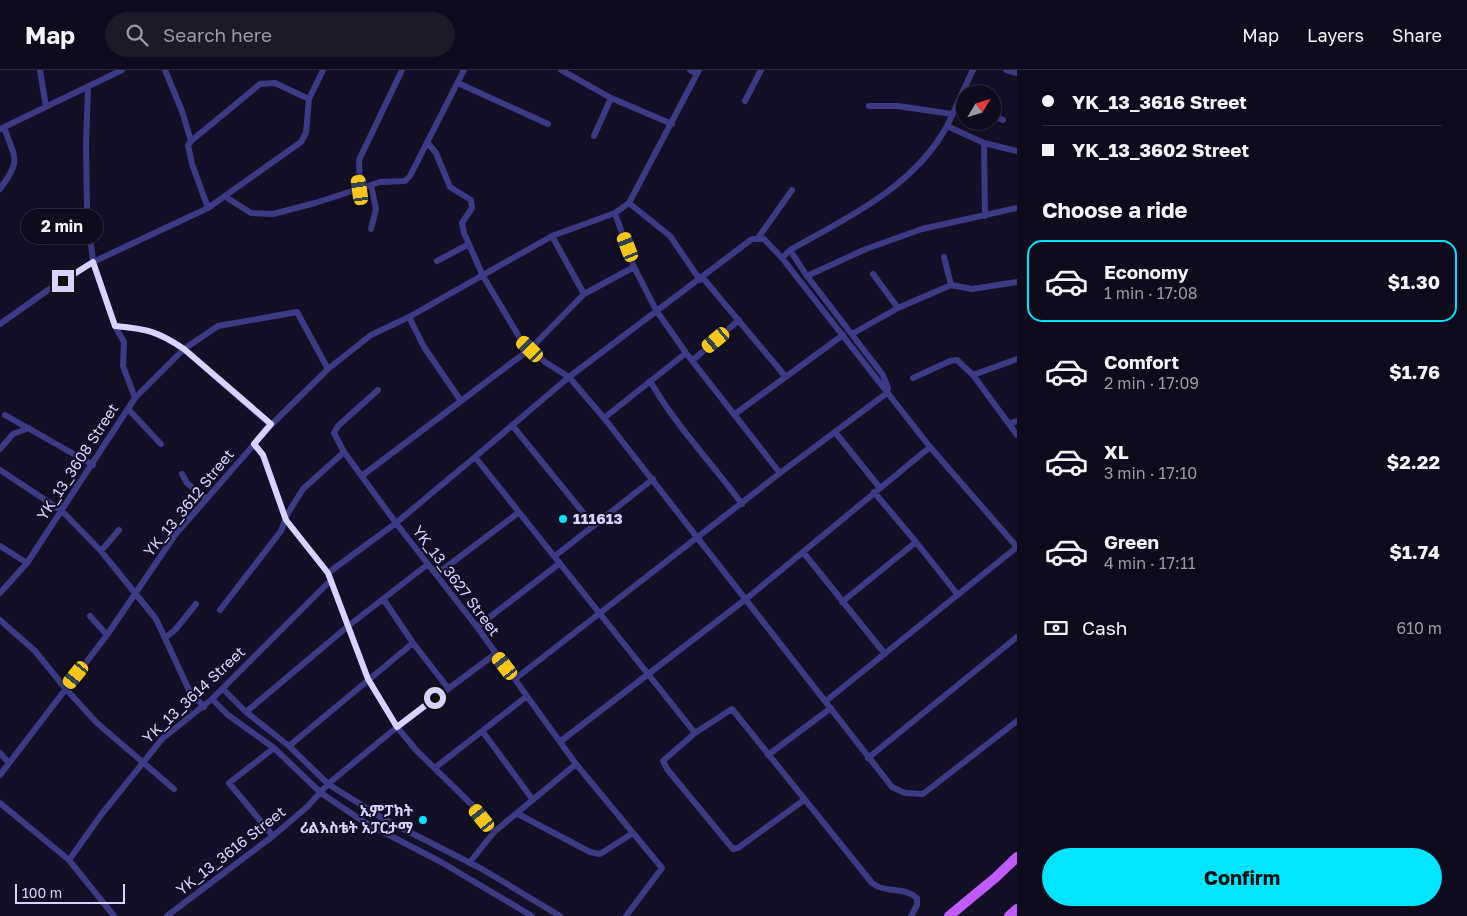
<!DOCTYPE html>
<html lang="en">
<head>
<meta charset="utf-8">
<style>
	:root { --surface:#0e0b1c; --page:#1c1929; --text:#f1f3f6; --muted:#9b9ba3; --line:#2e2b3b; --accent:#00e5ff }
	body { margin:0; font-family:"Golos Text","Noto Sans Ethiopic",sans-serif; background:var(--page); color:var(--text); height:100vh; display:flex; flex-direction:column; font-size:19px; white-space:nowrap }
	* { box-sizing:border-box; margin:0 }
	p { font-size:16px; color:var(--muted) }
	.icon { flex:none; width:28px; height:28px; fill:none; stroke:currentColor; stroke-width:2; stroke-linecap:round; stroke-linejoin:round }
	.map { position:relative; flex:1; overflow:hidden }
	.details { display:flex; flex-direction:column; background:var(--surface); width:450px }
	.details>* { flex:none }
	.guide { display:grid; align-content:center; height:110px; padding:0 25px; background:var(--surface) }
	.needle { width:32px; rotate:52deg }
	.buttons { position:absolute; left:956px; top:15px; display:grid; gap:10px }
	.buttons a { display:grid; place-items:center; width:45px; height:45px; border-radius:50%; background:var(--surface); box-shadow:0 5px 20px #0002,0 0 0 1px var(--line); font-size:25px }
	.scale { position:absolute; left:15px; bottom:12px; width:110px; box-sizing:border-box; padding-left:5px; border:2px solid #d9d4ff; border-top:0; font-size:14px; line-height:18px; white-space:nowrap; color:#d9d4ff; -webkit-text-stroke:4px #130f26; paint-order:stroke }
	.end { position:absolute; width:22px; height:22px; margin:-11px; border:6px solid #d9d4ff; background:#111; box-shadow:0 0 0 2px #111 }
	.from { border-radius:50% }
	.bubble { position:absolute; height:35px; border-radius:18px; background:var(--surface); box-shadow:0 5px 20px #0002,0 0 0 1px var(--line); font-size:16px; font-weight:700; line-height:35px; text-align:center }
	.car { position:absolute; width:15px; height:30px; margin:-15px -8px; border-radius:6px; box-shadow:0 0 4px 1px #0007; background:linear-gradient(#f5c518 24%,#345 0 40%,#f5c518 0 76%,#345 0 86%,#f5c518 0) }
	.guide b { display:flex; align-items:center; gap:18px; height:48px; font-size:19px }
	.guide b+b { border-top:1px solid var(--line) }
	.guide i { width:12px; height:12px; background:var(--text) }
	ul { padding:0; list-style:none }
	li { display:flex; align-items:center; gap:15px; height:82px; margin:0 10px 8px; padding:0 15px; border:2px solid transparent; border-radius:15px }
	li div { flex:1 }
	li b { display:block; font-size:19px }
	li em { font-style:normal; font-weight:700 }
	li.active { border-color:var(--accent) }
	li>.icon { width:45px; height:45px; stroke-width:1.5 }
	h2 { padding:0 25px; font-size:22px; line-height:60px }
	.pay { display:flex; align-items:center; gap:12px; height:55px; padding:0 25px; font-size:19px }
	.pay p { margin-inline-start:auto }
	.cta { display:flex; gap:10px; margin-top:auto; padding:10px 25px }
	.cta a { flex:1; height:58px; border-radius:30px; background:var(--accent); color:#111; font-size:20px; font-weight:700; line-height:58px; text-align:center }
	header { display:flex; align-items:center; gap:30px; box-sizing:border-box; height:70px; padding:0 25px; background:var(--surface); border-bottom:1px solid var(--line) }
	header strong { font-size:24px }
	nav { display:flex; gap:28px; margin-inline-start:auto; font-size:18px }
	.search { width:350px; height:45px; background:var(--page); display:flex; align-items:center; gap:12px; box-sizing:border-box; padding:0 18px; border-radius:28px; color:var(--muted); font-size:19px }
	main { display:flex; flex:1; min-height:0 }
	.map>svg:first-child { display:block }
	.lines { fill:none; stroke-linecap:round; stroke-linejoin:round }
	.minor { stroke:#3d3a85; stroke-width:6 }
	.primary { stroke:#c25bff; stroke-width:10 }
	.route { stroke:#d9d4ff; stroke-width:6 }
	.poi-dot { fill:#00e5ff; stroke:#130f26; stroke-width:2 }
	.labels { text-anchor:middle; stroke-width:4; stroke-linejoin:round; paint-order:stroke }
	.street-label { font-size:15px; fill:#d9d4ff; stroke:#130f26 }
	.poi-label { font-size:15px; font-weight:bold; fill:#d9d4ff; stroke:#130f26; text-anchor:start }
</style>
</head>
<body>
<header>
<strong>Map</strong>
<div class="search"><svg class="icon" aria-label="search" viewBox="0 0 24 24"><circle cx="10" cy="10" r="6"/><path d="M15 15l6 6"/></svg>Search here</div>
<nav><a>Map</a><a>Layers</a><a>Share</a></nav>
</header>
<main>
<div class="map">
<svg width="1017" height="846" viewBox="0 0 1017 846">
	<rect width="100%" height="100%" fill="#130f26"/>
	<g class="lines">
		<!-- minor -->
		<path class="minor" d="M 40,0 L 46,37
			M 165,0 L 182,41 L 191,71
			M 561,0 L 611,28 L 672,54
			M 690,0 L 697,4
			M 973,0 C 964,18 956,38 947,56 C 914,117 847,148 790,180 L 782,188 L 930,377 L 1017,477
			M 1006,0 L 1017,3
			M 458,13 L 548,54
			M 88,18 L 86,74 L 87,139 L 93,192 L 115,256 L 124,272 L 123,296 L 135,328
			M 745,31 L 761,0
			M 869,36 L 898,36 L 952,44
			M 992,45 L 1003,50
			M 947,56 L 984,73 L 1017,81
			M 0,59 L 122,0
			M 594,66 L 611,28
			M 427,72 L 436,83 L 450,117 L 471,130 L 472,138 L 462,153 L 464,163 L 483,206 L 521,270 L 545,292 L 569,307 L 604,348 L 892,717 L 905,723 L 923,724 L 1017,651
			M 984,73 L 985,146
			M 0,119 C 22,89 15,90 4,57
			M 360,120 L 359,90 L 402,0
			M 226,127 L 251,143 L 273,144 L 315,133 L 380,112 L 405,111 L 410,106 L 464,0
			M 629,133 L 670,166 L 700,210
			M 208,138 L 192,94 L 188,75 L 191,71 L 260,14 L 275,13 L 309,29
			M 615,143 L 634,197 L 656,240 L 686,283 L 780,403
			M 371,159 L 376,139 L 371,115
			M 552,166 L 584,224
			M 758,168 L 792,120
			M 437,191 L 469,174
			M 873,204 L 898,238
			M 807,206 L 866,179 L 922,159 L 1017,138
			M 703,208 L 785,306
			M 951,215 L 972,219 L 1017,212
			M 409,247 L 424,277 L 461,331 L 530,279 L 584,224 L 634,197
			M 0,254 L 48,220 L 93,192 L 208,138 L 301,72 L 306,63 L 309,29 L 323,0
			M 115,256 C 147,259 157,261 184,279 L 271,355
			M 852,264 L 898,238 L 951,215 L 944,187
			M 693,290 L 739,250
			M 973,305 L 1017,289
			M 913,308 L 950,291 L 957,290 L 973,305 L 1009,354 L 1017,351
			M 650,311 C 676,356 711,392 742,434
			M 128,339 L 161,374
			M 735,344 L 843,265
			M 5,345 L 93,395
			M 604,348 L 686,283
			M 1009,354 L 1017,365
			M 512,355 L 594,456
			M 835,362 L 880,418
			M 254,374 L 263,385 L 286,450 L 328,503 L 368,609 L 397,657 L 416,680 L 471,734 L 494,762 L 576,694
			M 0,379 L 13,364 L 29,358
			M 344,382 L 334,363 L 338,356 L 378,320
			M 0,400 L 62,441 L 101,481 L 156,549 L 189,620 L 204,637
			M 182,404 L 187,413 L 205,428
			M 363,405 L 461,331
			M 874,422 L 916,472
			M 0,476 L 27,493
			M 101,481 L 119,460
			M 803,482 L 885,584
			M 555,486 L 653,409
			M 328,503 L 396,453 L 475,387
			M 437,504 L 518,443
			M 0,523 L 27,493 L 135,328 L 184,279 L 218,256 L 297,242 L 328,299
			M 384,530 L 413,573 L 448,618
			M 842,532 L 916,472 L 958,525
			M 220,540 L 281,461 L 288,443 L 303,419 L 344,382 L 396,453 L 477,557 L 576,694 L 662,798 L 626,846
			M 90,546 L 107,565
			M 0,550 L 35,581 L 65,618 L 97,653 L 174,719
			M 477,557 L 560,493
			M 166,567 L 175,560 L 196,534
			M 515,609 L 780,403 L 887,323 L 888,318 L 883,305 L 807,206 L 790,180
			M 223,619 L 246,642 L 289,676 L 328,714 L 384,749 L 482,799 L 560,846
			M 212,629 L 228,645 L 274,678 L 321,723 L 364,752 L 441,792 L 532,846
			M 826,631 L 1017,477
			M 246,642 L 347,557 L 428,494
			M 483,662 L 533,730
			M 695,663 L 475,387 L 569,307 L 752,169 L 764,169 L 782,188
			M 561,671 L 746,529 L 930,377
			M 289,676 L 413,573
			M 0,683 L 9,693
			M 768,685 L 831,638
			M 868,688 L 1017,567
			M 436,697 L 527,626
			M 0,705 L 107,565 L 175,465 L 271,355 L 328,299 L 371,265 L 409,247 L 552,166 L 615,143 L 629,133 L 699,0
			M 804,730 L 738,778 L 733,779 L 667,699 L 663,691 L 695,663 L 732,639 L 872,813 C 886,824 904,816 917,828 L 917,835 L 911,846
			M 0,733 L 69,790 L 114,846
			M 518,744 L 590,782 L 600,784 L 633,763
			M 273,766 L 229,713 L 274,678
			M 69,790 L 101,745 L 162,669 L 212,629 L 330,511
			M 470,792 L 494,762
			M 167,846 L 273,766 L 307,737 L 328,714 L 397,657 L 495,584"/>
		<!-- primary -->
		<path class="primary" d="M 949,846 L 995,808 L 1017,787
			M 1009,846 L 1017,839"/>
	</g>
	<g class="lines">
		<!-- route -->
		<path class="route" d="M 63,211 L 93,192 L 115,256 C 147,259 157,261 184,279 L 271,354 L 254,374 L 263,385 L 286,450 L 328,503 L 368,609 L 397,657 L 435,628"/>
	</g>
	<!-- markers -->
	<g class="poi-dot">
		<circle cx="563" cy="449" r="5"/>
		<circle cx="423" cy="750" r="5"/>
	</g>
	<g class="labels">
		<!-- street labels -->
		<g class="street-label">
			<text transform="translate(78 392) rotate(-57)" y="5">YK_13_3608 Street</text>
			<text transform="translate(189 433) rotate(-51)" y="5">YK_13_3612 Street</text>
			<text transform="translate(456 511) rotate(53)" y="5">YK_13_3627 Street</text>
			<text transform="translate(194 625) rotate(-43)" y="5">YK_13_3614 Street</text>
			<text transform="translate(231 781) rotate(-38)" y="5">YK_13_3616 Street</text>
		</g>
		<!-- poi labels -->
		<g class="poi-label">
			<text x="573" y="454">111613</text>
			<text x="413" y="746" text-anchor="end">ኢምፓክት<tspan x="413" dy="17">ሪልእስቴት አፓርታማ</tspan></text>
		</g>
	</g>
</svg>
<div class="buttons">
<a><svg class="needle" viewBox="-14 -14 28 28"><path d="M0-13l5 13h-10z" fill="#e53935"/><path d="M0 13l5-13h-10z" fill="#9b9ba3"/></svg></a>
</div>
<div class="scale">100 m</div>
<i class="end from" style="left:435px;top:628px"></i>
<i class="end" style="left:63px;top:211px"></i>
<div class="bubble" style="left:21px;top:139px;width:82px">2 min</div>
<i class="car" style="left:360px;top:120px;rotate:352deg"></i>
<i class="car" style="left:628px;top:177px;rotate:339deg"></i>
<i class="car" style="left:716px;top:270px;rotate:230deg"></i>
<i class="car" style="left:530px;top:279px;rotate:314deg"></i>
<i class="car" style="left:505px;top:596px;rotate:322deg"></i>
<i class="car" style="left:76px;top:605px;rotate:219deg"></i>
<i class="car" style="left:482px;top:748px;rotate:321deg"></i>
</div>
<section class="details">
<div class="guide">
<b><i class="from"></i>YK_13_3616 Street</b>
<b><i></i>YK_13_3602 Street</b>
</div>
<h2>Choose a ride</h2>
<ul>
<li class="active"><svg class="icon" aria-label="car" viewBox="0 0 24 24"><path d="M5 17H2v-5l4-1 3-4h7l3 4 3 1v5h-3M9 17h6M6 11h13"/><circle cx="7" cy="17" r="2"/><circle cx="17" cy="17" r="2"/></svg><div><b>Economy</b><p>1 min · 17:08</p></div><em>$1.30</em></li>
<li><svg class="icon" aria-label="car" viewBox="0 0 24 24"><path d="M5 17H2v-5l4-1 3-4h7l3 4 3 1v5h-3M9 17h6M6 11h13"/><circle cx="7" cy="17" r="2"/><circle cx="17" cy="17" r="2"/></svg><div><b>Comfort</b><p>2 min · 17:09</p></div><em>$1.76</em></li>
<li><svg class="icon" aria-label="car" viewBox="0 0 24 24"><path d="M5 17H2v-5l4-1 3-4h7l3 4 3 1v5h-3M9 17h6M6 11h13"/><circle cx="7" cy="17" r="2"/><circle cx="17" cy="17" r="2"/></svg><div><b>XL</b><p>3 min · 17:10</p></div><em>$2.22</em></li>
<li><svg class="icon" aria-label="car" viewBox="0 0 24 24"><path d="M5 17H2v-5l4-1 3-4h7l3 4 3 1v5h-3M9 17h6M6 11h13"/><circle cx="7" cy="17" r="2"/><circle cx="17" cy="17" r="2"/></svg><div><b>Green</b><p>4 min · 17:11</p></div><em>$1.74</em></li>
</ul>
<div class="pay"><svg class="icon" aria-label="cash" viewBox="0 0 24 24"><path d="M3 7h18v10H3z"/><circle cx="12" cy="12" r="2"/></svg>Cash<p>610 m</p></div>
<div class="cta"><a>Confirm</a></div>
</section>
</main>
</body>
</html>
